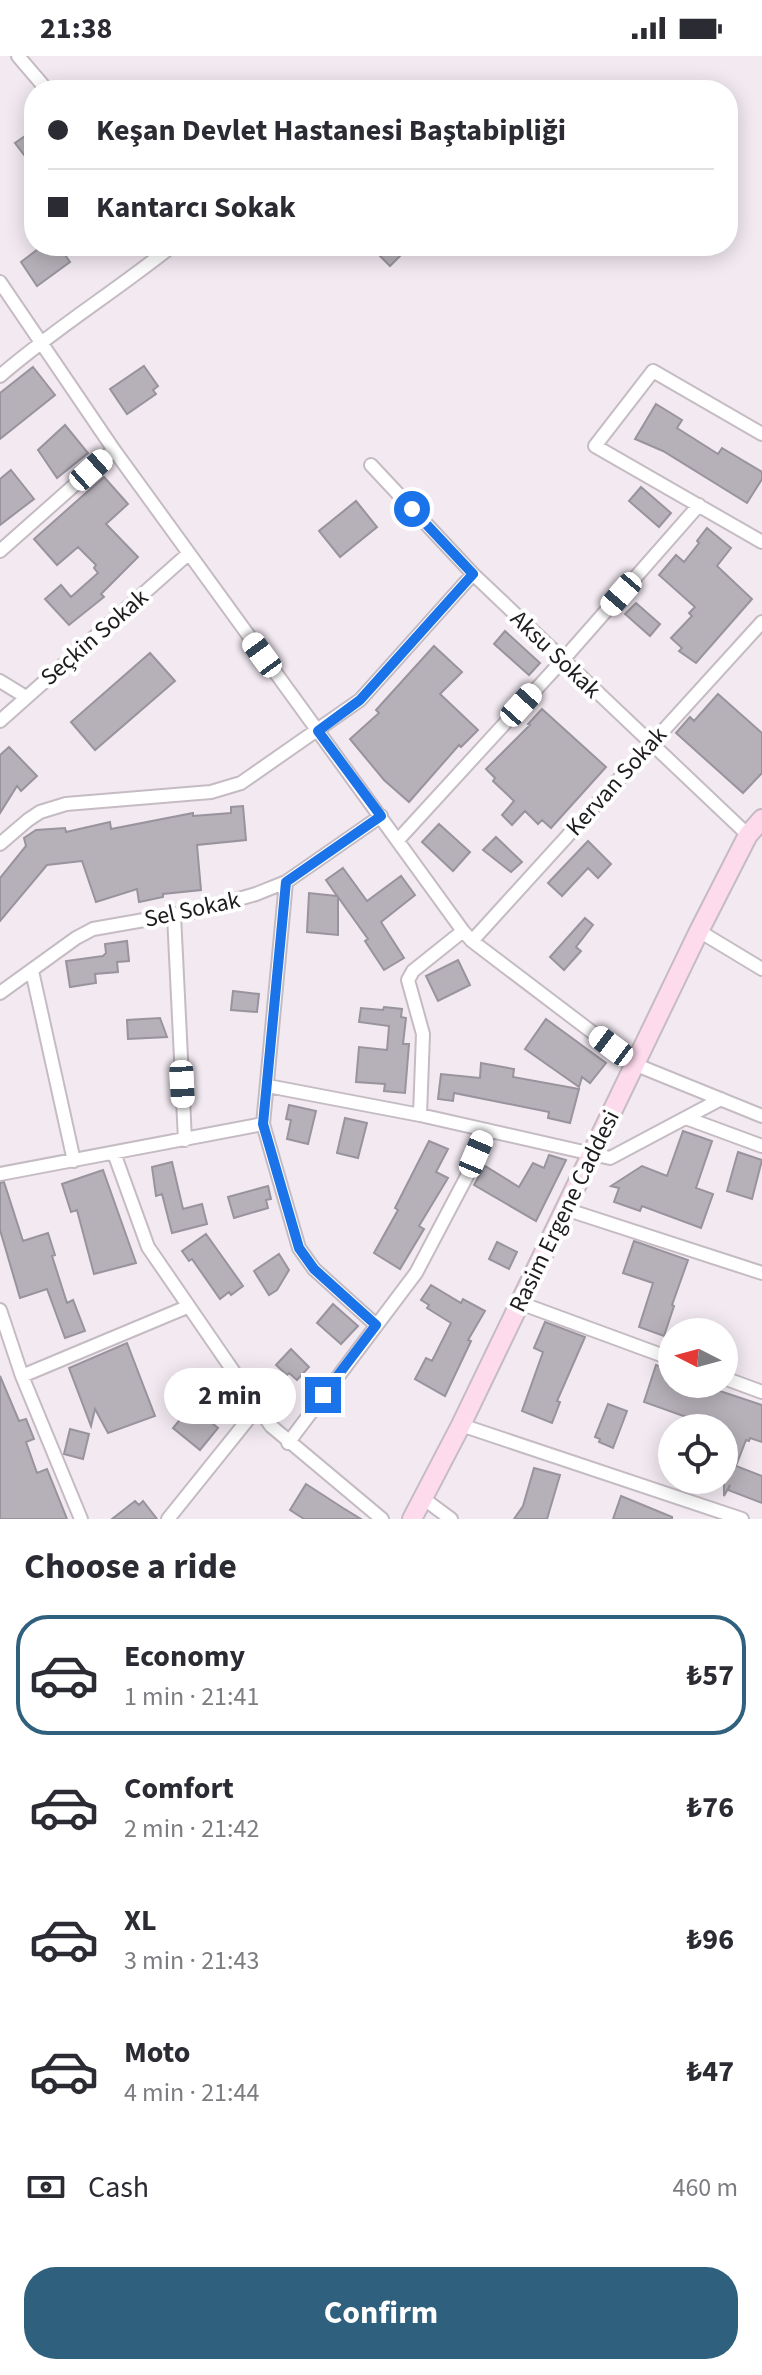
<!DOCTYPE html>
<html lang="en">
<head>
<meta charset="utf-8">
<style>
	:root { --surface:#fff; --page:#f7f7f7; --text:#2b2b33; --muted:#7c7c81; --line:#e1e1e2; --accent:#2f607e }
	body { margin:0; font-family:"Source Sans 3",sans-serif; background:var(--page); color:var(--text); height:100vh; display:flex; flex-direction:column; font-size:30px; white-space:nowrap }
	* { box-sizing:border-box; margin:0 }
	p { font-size:26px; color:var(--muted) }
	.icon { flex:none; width:44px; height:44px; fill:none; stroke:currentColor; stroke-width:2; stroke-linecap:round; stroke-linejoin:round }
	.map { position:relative; height:1463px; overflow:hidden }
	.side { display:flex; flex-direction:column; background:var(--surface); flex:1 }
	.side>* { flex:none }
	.banner { position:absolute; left:24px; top:24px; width:714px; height:176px; border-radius:32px; box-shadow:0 4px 20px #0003; display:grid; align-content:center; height:176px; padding:0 24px; background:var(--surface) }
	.needle { width:52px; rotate:276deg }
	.buttons { position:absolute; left:658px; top:1262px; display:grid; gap:16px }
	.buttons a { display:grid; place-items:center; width:80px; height:80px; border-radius:50%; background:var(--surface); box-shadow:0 4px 20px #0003; font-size:40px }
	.end { position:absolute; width:36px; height:36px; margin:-18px; border:10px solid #1a73e8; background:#fff; box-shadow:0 0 0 4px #fff }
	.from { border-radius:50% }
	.bubble { position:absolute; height:56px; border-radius:28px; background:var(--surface); box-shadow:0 4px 20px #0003; font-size:26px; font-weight:700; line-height:56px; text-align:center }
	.car { position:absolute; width:24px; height:48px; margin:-24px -12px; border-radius:10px; box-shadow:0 0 6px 2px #0007; background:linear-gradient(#fff 24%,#345 0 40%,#fff 0 76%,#345 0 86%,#fff 0) }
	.banner b { display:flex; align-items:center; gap:28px; height:76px; font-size:30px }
	.banner b+b { border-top:2px solid var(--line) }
	.banner i { width:20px; height:20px; background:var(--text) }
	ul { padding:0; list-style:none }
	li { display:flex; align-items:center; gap:24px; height:120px; margin:0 16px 12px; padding:0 8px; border:4px solid transparent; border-radius:32px }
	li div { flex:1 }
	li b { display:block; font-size:30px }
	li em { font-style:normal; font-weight:700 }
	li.current { border-color:var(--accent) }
	li>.icon { width:72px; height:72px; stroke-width:1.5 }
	h2 { padding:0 24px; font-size:36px; line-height:96px }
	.pay { display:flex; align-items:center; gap:20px; height:88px; padding:0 24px; font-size:30px }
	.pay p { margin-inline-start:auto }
	.cta { display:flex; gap:16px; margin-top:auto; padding:16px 24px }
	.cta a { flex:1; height:92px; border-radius:32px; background:var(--accent); color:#fff; font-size:32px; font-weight:700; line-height:92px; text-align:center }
	.status { display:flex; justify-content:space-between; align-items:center; height:56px; padding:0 40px; background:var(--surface); direction:ltr }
	.status svg { height:22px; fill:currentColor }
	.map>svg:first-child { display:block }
	.building { fill:#b6b0b9; stroke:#98939c; stroke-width:2 }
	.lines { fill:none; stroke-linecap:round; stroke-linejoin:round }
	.street-casing { stroke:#c5bcc3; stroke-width:16 }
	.secondary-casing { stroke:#c5bcc3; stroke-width:22 }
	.street { stroke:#fff; stroke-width:12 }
	.secondary { stroke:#fedaed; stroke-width:18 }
	.route { stroke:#1a73e8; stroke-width:10 }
	.labels { text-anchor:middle; stroke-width:8; stroke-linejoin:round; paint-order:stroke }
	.street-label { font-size:24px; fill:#1e1b1e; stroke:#fff }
</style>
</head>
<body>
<div class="status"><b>21:38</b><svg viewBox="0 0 49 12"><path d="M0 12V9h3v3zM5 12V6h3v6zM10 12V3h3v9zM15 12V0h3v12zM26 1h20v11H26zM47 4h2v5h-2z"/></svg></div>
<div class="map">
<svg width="762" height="1463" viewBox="0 0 762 1463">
	<rect width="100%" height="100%" fill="#f2e9f1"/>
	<!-- building -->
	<path class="building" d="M 34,74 L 34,112 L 15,87 Z
		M 42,190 L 59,190 L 70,206 L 37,230 L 21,206 Z
		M 370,190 L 410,190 L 390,210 Z
		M 144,310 L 158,330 L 153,334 L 156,338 L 127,358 L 110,333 Z
		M 33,311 L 55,339 L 0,383 L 0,337 Z
		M 656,348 L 682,364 L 677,372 L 718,398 L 722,392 L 762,416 L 762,423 L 747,447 L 663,395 L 635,383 Z
		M 65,369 L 88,397 L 57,422 L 38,394 Z
		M 11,414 L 34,443 L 0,469 L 0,423 Z
		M 104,421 L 128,448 L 106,468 L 138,501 L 101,538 L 104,541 L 69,569 L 45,543 L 61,529 L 71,541 L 98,517 L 94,512 L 96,509 L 78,491 L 57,509 L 34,483 Z
		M 641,431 L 671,457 L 659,471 L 629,445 Z
		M 356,445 L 377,471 L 340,501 L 319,475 Z
		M 707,472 L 731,492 L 717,510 L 752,543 L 696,607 L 679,595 L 682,592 L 671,582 L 692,560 L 689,557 L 695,551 L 659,519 L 676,499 L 684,506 L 699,487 L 697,485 Z
		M 636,547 L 660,568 L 650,580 L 625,558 Z
		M 505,575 L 540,607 L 529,619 L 494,588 Z
		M 434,590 L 462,616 L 440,638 L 478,674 L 461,691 L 459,689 L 409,746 L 384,724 L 350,683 L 379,657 L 376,654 Z
		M 150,597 L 175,625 L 95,694 L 71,666 Z
		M 718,638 L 762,677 L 762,717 L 743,737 L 676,677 L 690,661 L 694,665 Z
		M 542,653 L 606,711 L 551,772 L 542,764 L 538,768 L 525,755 L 512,769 L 502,759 L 514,745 L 493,725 L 495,722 L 486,713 L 530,669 L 528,668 Z
		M 9,691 L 37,720 L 21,735 L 17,730 L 0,757 L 0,699 Z
		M 243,750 L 246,784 L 197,789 L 201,834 L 163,838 L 163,841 L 139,846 L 137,833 L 96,846 L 82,805 L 47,809 L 0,865 L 0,822 L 26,790 L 24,782 L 36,774 L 65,772 L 66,776 L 110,766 L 111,773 L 193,757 L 193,760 L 231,757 L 231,751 Z
		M 439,768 L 470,796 L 453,815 L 422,786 Z
		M 496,781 L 522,806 L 511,816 L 483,794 Z
		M 588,785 L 611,808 L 598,822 L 588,812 L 562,840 L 548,827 Z
		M 343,812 L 367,845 L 401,820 L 415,839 L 381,866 L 404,902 L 384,914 L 365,885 L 368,883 L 338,841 L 338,879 L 307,876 L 309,837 L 337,840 L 326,824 Z
		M 585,862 L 593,869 L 576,891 L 581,895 L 564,914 L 550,901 Z
		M 127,885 L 129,905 L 117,906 L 118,916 L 95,918 L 96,927 L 70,931 L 66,905 L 103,900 L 106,897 L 105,888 Z
		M 458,904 L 470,929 L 438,945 L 426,920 Z
		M 233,935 L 259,938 L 257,956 L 231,954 Z
		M 384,951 L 402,953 L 401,961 L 406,962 L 403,988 L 409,988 L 405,1037 L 384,1035 L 385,1028 L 356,1026 L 359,991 L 387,994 L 389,970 L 359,966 L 361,952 L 383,954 Z
		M 160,962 L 167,981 L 128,983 L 127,964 Z
		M 546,963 L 606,1007 L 590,1027 L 582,1021 L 579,1031 L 525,993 Z
		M 481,1007 L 514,1013 L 513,1021 L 579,1033 L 570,1067 L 548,1062 L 549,1056 L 454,1037 L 453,1045 L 438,1043 L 441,1018 L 480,1022 Z
		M 289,1049 L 316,1055 L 308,1088 L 287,1083 L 291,1064 L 286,1063 Z
		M 345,1062 L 367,1067 L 358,1102 L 337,1097 Z
		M 683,1075 L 712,1085 L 696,1132 L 713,1138 L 701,1172 L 642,1150 L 640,1155 L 614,1146 L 619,1132 L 611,1130 L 642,1110 L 667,1120 Z
		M 429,1085 L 448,1093 L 436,1116 L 448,1122 L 419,1170 L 424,1173 L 400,1213 L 374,1197 L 398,1154 L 395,1152 Z
		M 738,1096 L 762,1104 L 752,1143 L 727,1135 Z
		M 549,1099 L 566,1104 L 536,1165 L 474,1129 L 485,1110 L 519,1131 L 533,1107 L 544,1112 Z
		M 172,1106 L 183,1153 L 202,1148 L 207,1168 L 172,1177 L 162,1138 L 156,1140 L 152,1111 Z
		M 103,1114 L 136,1207 L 94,1218 L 77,1154 L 71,1156 L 62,1128 Z
		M 4,1126 L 23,1185 L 48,1177 L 55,1199 L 52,1200 L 67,1247 L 73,1244 L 85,1275 L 65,1282 L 47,1233 L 20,1242 L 0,1174 L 0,1127 Z
		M 268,1130 L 271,1143 L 266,1144 L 268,1152 L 234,1162 L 228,1141 Z
		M 206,1178 L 243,1230 L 231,1239 L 229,1236 L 220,1243 L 192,1203 L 189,1205 L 182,1195 Z
		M 634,1185 L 688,1204 L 672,1249 L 674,1250 L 664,1280 L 639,1271 L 653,1227 L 623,1217 Z
		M 497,1186 L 517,1196 L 509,1213 L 489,1203 Z
		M 279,1198 L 289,1214 L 277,1234 L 269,1239 L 254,1215 Z
		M 431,1229 L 461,1247 L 463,1243 L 485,1255 L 468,1284 L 471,1285 L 445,1340 L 415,1323 L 426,1302 L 432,1305 L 451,1267 L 427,1252 L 429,1249 L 421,1244 Z
		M 333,1248 L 358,1270 L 341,1288 L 317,1267 Z
		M 545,1266 L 585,1281 L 557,1345 L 560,1346 L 552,1367 L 522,1355 L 543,1296 L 534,1292 Z
		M 127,1287 L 155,1360 L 108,1377 L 95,1353 L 91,1370 L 69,1312 Z
		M 291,1293 L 309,1311 L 297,1324 L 289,1317 L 287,1319 L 276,1309 Z
		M 656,1309 L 672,1315 L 672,1328 L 699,1328 L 762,1349 L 762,1386 L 750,1382 L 749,1385 L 746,1384 L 736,1410 L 762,1420 L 762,1447 L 728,1434 L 730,1429 L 724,1440 L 724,1372 L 717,1372 L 644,1346 Z
		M 0,1320 L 19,1365 L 26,1363 L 34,1383 L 26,1386 L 37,1417 L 47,1413 L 67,1463 L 0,1463 Z
		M 608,1348 L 627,1355 L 613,1392 L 599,1386 L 600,1383 L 595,1381 Z
		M 191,1350 L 218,1372 L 200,1394 L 173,1372 Z
		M 70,1373 L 89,1378 L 83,1403 L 64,1398 Z
		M 534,1412 L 560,1419 L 547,1463 L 514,1463 L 523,1450 Z
		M 306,1428 L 343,1452 L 361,1463 L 304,1463 L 290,1454 Z
		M 621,1440 L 672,1461 L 672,1463 L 613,1463 Z
		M 135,1445 L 139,1449 L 143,1445 L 157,1463 L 112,1463 Z"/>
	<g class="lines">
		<!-- street casing -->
		<g class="street-casing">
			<path id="street" d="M 18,0 L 47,34
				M 0,226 L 114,394 L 463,875 L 472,885 L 634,1008 L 762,1060
				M 0,320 C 54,273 116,235 172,190
				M 762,378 L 653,315 L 595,390 L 762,486
				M 371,409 L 473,518 L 748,779
				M 0,495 L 114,394
				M 0,625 L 26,641
				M 0,665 L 188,498
				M 398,784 L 562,605 L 699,449
				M 0,788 L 28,764 L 40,756 L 66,748 L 211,736 L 241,727 L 360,644 L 473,518
				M 286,826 L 263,1068 L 299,1192 L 314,1213 L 376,1269
				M 174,859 L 185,1084
				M 699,875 L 762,913
				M 472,885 L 762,566
				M 32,915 L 74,1105
				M 0,937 L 76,882 L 93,873 L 201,854 L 256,838 L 286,826 L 381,760
				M 268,1030 L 420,1059 L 610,1102 L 721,1043
				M 420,1059 L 423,978 L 408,924 L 413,915 L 463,875
				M 686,1062 L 762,1090
				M 114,1097 L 148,1191 L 271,1370 L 382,1463
				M 0,1118 L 263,1068
				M 565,1153 L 762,1217
				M 520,1247 L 672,1303
				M 0,1254 L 22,1320 L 81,1463
				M 22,1320 L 187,1251
				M 724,1322 L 762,1336
				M 461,1369 L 742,1463
				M 288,1387 L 416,1217 L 466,1122 L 487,1074
				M 424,1443 L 451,1463
				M 168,1463 L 258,1351"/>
		</g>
		<!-- secondary casing -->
		<g class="secondary-casing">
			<path id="secondary" d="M 412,1463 L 461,1369 L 699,875 L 748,779 L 762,763"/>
		</g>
		<!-- street -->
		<use href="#street" class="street"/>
		<!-- secondary -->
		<use href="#secondary" class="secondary"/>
	</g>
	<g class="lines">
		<!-- route -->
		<path class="route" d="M 323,1339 L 376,1269 L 314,1213 L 299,1192 L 263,1068 L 286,826 L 381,760 L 318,675 L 360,644 L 473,518 L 412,453"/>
	</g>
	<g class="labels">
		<!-- street labels -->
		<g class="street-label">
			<text transform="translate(94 581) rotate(-41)" y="8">Seçkin Sokak</text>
			<text transform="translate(556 598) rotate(44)" y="8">Aksu Sokak</text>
			<text transform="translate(616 725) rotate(-48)" y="8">Kervan Sokak</text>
			<text transform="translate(192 853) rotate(-12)" y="8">Sel Sokak</text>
			<text transform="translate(564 1155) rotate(-64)" y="8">Rasim Ergene Caddesi</text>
		</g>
	</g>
</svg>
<div class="buttons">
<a><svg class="needle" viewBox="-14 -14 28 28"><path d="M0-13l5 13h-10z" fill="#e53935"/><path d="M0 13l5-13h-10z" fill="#7c7c81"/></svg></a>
<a><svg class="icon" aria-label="locate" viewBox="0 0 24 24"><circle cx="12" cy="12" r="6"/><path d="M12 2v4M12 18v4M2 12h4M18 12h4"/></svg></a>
</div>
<i class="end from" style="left:412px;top:453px"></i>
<i class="end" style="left:323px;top:1339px"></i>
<div class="bubble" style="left:164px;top:1312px;width:132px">2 min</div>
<i class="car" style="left:91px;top:414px;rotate:48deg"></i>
<i class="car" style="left:621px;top:538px;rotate:221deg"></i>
<i class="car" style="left:262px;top:599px;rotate:324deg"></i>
<i class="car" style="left:521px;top:649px;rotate:42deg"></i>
<i class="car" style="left:611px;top:990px;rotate:307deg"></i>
<i class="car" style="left:182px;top:1028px;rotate:177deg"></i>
<i class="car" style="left:476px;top:1098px;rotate:23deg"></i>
<div class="banner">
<b><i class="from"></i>Keşan Devlet Hastanesi Baştabipliği</b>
<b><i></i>Kantarcı Sokak</b>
</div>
</div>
<section class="side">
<h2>Choose a ride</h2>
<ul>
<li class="current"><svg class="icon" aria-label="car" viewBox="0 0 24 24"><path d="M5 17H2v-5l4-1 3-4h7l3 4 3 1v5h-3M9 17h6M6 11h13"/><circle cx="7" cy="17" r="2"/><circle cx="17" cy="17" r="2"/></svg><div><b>Economy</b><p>1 min · 21:41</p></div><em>₺57</em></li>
<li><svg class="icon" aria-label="car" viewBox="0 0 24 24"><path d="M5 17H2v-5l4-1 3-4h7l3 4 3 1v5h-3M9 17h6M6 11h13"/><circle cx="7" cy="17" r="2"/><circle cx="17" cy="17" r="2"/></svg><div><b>Comfort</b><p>2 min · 21:42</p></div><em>₺76</em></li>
<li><svg class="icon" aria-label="car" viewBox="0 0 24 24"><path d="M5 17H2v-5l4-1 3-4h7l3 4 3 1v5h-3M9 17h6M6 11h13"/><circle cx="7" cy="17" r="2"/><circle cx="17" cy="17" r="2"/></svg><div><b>XL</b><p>3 min · 21:43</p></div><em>₺96</em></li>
<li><svg class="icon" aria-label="car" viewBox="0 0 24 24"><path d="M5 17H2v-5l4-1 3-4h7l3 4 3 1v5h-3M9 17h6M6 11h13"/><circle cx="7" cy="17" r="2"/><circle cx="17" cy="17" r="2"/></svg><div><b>Moto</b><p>4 min · 21:44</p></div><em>₺47</em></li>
</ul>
<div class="pay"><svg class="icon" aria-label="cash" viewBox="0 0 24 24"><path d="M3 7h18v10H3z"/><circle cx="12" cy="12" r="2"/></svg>Cash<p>460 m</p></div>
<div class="cta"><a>Confirm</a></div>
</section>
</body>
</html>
